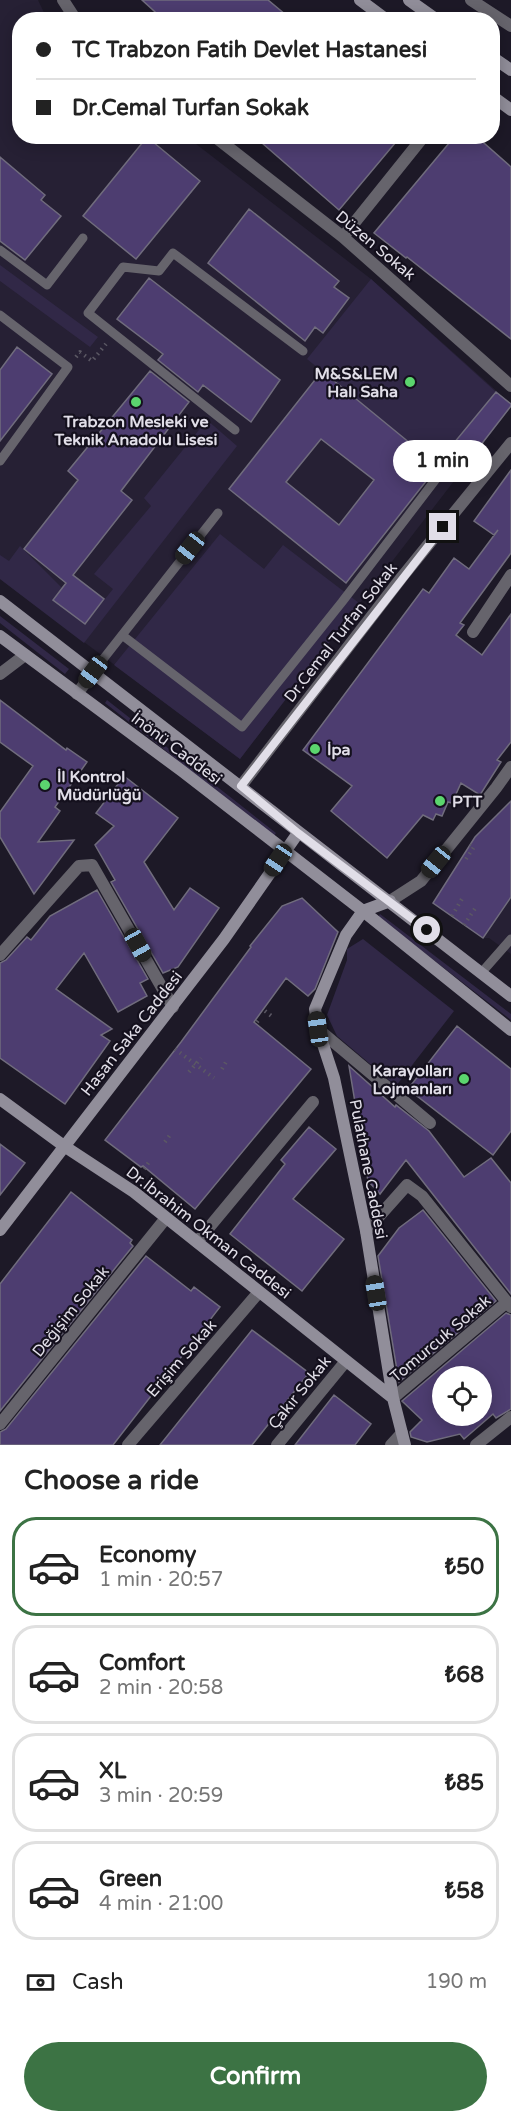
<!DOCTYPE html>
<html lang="en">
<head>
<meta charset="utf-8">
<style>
	:root { --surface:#fff; --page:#f6f6f6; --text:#222; --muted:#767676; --line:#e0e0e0; --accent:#3c7344 }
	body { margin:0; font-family:"Varela Round",sans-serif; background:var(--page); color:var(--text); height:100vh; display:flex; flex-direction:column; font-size:22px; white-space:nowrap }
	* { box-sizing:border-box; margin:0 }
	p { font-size:20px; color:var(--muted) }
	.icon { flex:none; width:33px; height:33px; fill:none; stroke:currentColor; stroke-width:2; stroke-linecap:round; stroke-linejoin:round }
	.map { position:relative; height:1445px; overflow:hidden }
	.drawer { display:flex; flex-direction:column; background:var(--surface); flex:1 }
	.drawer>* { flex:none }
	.top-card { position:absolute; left:12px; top:12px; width:488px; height:132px; border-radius:24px; box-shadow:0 3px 15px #0003; display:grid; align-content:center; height:132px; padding:0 24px; background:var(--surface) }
	.fabs { position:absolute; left:432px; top:1366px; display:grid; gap:12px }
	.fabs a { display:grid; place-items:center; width:60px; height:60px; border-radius:50%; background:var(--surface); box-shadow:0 3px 15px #0003; font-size:30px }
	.end { position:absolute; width:27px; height:27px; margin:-14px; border:8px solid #e1dee8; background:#111; box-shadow:0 0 0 3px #111 }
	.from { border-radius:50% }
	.bubble { position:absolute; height:42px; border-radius:21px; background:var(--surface); box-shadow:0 3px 15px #0003; font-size:20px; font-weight:800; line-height:42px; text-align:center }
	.car { position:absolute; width:18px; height:36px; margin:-18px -9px; border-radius:8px; box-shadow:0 0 4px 2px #0007; background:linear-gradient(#222 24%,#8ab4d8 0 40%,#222 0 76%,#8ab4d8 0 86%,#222 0) }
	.top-card b { display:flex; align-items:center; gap:21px; height:57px; font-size:22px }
	.top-card b+b { border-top:2px solid var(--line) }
	.top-card i { width:15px; height:15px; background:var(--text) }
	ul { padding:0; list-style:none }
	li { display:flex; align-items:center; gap:18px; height:99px; margin:0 12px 9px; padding:0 12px; border:3px solid var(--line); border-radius:24px }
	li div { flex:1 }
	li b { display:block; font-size:22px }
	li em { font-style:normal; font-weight:800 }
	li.active { border-color:var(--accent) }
	li>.icon { width:54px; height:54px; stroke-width:1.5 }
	h2 { padding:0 24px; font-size:27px; line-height:72px }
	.pay { display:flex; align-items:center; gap:15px; height:66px; padding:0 24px; font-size:22px }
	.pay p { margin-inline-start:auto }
	.cta { display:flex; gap:12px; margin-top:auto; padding:12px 24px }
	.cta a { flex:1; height:69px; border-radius:36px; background:var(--accent); color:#fff; font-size:24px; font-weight:800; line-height:69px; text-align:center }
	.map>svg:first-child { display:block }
	.built { fill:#262034 }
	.green { fill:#312847 }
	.building { fill:#4d3d70; stroke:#706c7d; stroke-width:1.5; fill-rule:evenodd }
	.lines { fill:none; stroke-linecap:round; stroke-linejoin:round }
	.path { stroke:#5b5864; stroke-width:4; stroke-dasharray:1.5 4.5; stroke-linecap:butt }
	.lane { stroke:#66646c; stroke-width:9 }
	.street { stroke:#66646c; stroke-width:12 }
	.secondary { stroke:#918e9a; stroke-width:12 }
	.route { stroke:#e1dee8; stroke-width:8 }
	.poi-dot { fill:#5bd56e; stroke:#14101d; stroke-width:2 }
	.labels { text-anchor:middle; stroke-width:4.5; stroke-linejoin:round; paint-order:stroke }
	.street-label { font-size:16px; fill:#e1dee8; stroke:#14101d }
	.poi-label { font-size:16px; font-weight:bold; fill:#e1dee8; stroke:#14101d; text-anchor:start }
</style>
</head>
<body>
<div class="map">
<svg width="511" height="1445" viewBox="0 0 511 1445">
	<rect width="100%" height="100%" fill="#1d1927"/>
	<!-- built -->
	<path class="built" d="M 0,0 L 38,0 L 47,19 L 20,20 L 20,136 L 187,137 L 371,279 L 511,404 L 511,407 L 240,759 L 0,579 Z
		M 511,897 L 511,954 L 489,938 L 483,938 Z"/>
	<!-- green -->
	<path class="green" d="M 0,265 L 98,337 L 90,347 L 0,281 Z
		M 371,279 L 496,392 L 444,455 L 438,466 L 307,359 Z
		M 207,420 L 237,446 L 84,643 L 0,579 L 0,555 L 9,561 L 20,546 L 62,588 L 53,600 L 85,624 L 113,589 L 94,574 L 151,506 L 144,498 Z
		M 220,534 L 264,569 L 283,545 L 359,603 L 240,759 L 114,665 Z
		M 0,616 L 69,669 L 65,674 L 0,623 Z
		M 107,700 L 276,833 L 274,836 L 105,703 Z
		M 380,914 L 511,1014 L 511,1020 L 378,917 Z
		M 363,939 L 454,1011 L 396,1086 L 337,1036 L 327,1015 L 347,960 L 347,949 Z"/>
	<!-- building -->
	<path class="building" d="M 142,0 L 268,0 L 292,20 L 164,20 Z
		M 254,136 L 401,136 L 339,210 Z
		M 455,136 L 476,136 L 511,167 L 511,339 L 407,257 L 406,258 L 374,233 Z
		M 147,137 L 200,181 L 136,259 L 83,216 Z
		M 0,157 L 45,195 L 41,200 L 61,216 L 25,260 L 0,241 Z
		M 249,209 L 339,281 L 334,287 L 349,298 L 323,333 L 315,327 L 305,341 L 208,263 Z
		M 149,278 L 280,380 L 251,422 L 203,385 L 198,392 L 158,360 L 163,354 L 117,319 Z
		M 17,347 L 52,374 L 0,441 L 0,370 Z
		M 150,371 L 189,402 L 121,491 L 132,500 L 73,575 L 104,599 L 85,624 L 53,600 L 66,583 L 24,549 L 78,480 L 68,471 Z
		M 322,371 L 438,466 L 346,583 L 229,489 ZM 321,439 L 374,480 L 339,525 L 286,482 Z
		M 496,392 L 511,404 L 511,406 L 463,468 L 444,455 Z
		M 511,470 L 511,553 L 460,623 L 464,625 L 456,635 L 482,655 L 511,614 L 511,742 L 497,760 L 501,762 L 480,795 L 461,783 L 452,803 L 448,802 L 442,816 L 436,814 L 433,820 L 423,815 L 387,858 L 331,811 L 352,786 L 303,750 L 423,589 L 429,593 L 454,558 L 469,569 L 498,530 L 494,535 L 474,521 Z
		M 0,700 L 66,750 L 67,748 L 87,762 L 55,807 L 60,811 L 38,842 L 74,840 L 34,894 L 0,837 L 0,812 L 33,766 L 0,742 Z
		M 124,776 L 178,818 L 144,862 L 174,910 L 190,888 L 219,908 L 178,967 L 163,973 L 111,882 L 115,880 L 95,845 L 114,826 L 96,813 Z
		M 511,801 L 511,897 L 483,938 L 433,903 L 475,837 Z
		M 97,890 L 148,979 L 140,983 L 147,996 L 118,1012 L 84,953 L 56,989 L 112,1029 L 101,1035 L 110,1041 L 65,1104 L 0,1058 L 0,963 L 6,960 L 27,937 L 31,940 L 50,916 Z
		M 302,898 L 338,932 L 315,989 L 308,996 L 286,978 L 254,1022 L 311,1069 L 195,1209 L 143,1166 L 141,1167 L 105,1140 L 181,1042 L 251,947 L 250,946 L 282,906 Z
		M 457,1026 L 511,1069 L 511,1131 L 493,1155 L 408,1089 Z
		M 349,1066 L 395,1107 L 396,1105 L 429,1131 L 464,1177 L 491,1158 L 511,1183 L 511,1294 L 406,1160 L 380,1194 L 368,1181 Z
		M 309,1127 L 336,1149 L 293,1199 L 344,1239 L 302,1291 L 230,1234 L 285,1164 L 281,1160 Z
		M 0,1144 L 25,1163 L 0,1195 Z
		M 71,1192 L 132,1240 L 130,1243 L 133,1246 L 0,1411 L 0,1284 Z
		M 423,1210 L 496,1301 L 399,1382 L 378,1256 L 399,1228 Z
		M 146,1256 L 191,1291 L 194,1287 L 220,1307 L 113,1445 L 0,1445 L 0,1432 L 6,1429 Z
		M 506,1313 L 511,1315 L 511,1409 L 496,1418 L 493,1414 L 464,1439 L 460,1434 L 427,1442 L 411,1437 L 410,1432 L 422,1420 L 402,1401 ZM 442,1377 L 482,1377 L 482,1416 L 442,1416 Z
		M 252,1330 L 309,1373 L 252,1445 L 160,1445 Z
		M 334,1395 L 371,1424 L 355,1445 L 295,1445 Z"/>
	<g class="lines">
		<!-- path -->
		<path class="path" d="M 76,357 L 80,352 L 92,361 L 106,344
			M 466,859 L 474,847 L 470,845
			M 452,916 L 463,897
			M 464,925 L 476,907
			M 265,1011 L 274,1018
			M 257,1022 L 260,1018
			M 175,1049 L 214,1078
			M 222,1069 L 226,1062
			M 189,1072 L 201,1058
			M 165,1142 L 170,1135
			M 144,1169 L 149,1162"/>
		<!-- lane -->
		<path class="lane" d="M 0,250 L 47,285 L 83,238
			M 0,315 L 68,367 L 0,461
			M 235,430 L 88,313 L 123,267 L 159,271 L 173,253 L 303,351
			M 122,635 L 242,727 L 342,602 L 436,479
			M 93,672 L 218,513
			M 482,972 L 511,939"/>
		<!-- street -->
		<path class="street" d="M 63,0 L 76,20
			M 471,0 L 511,26
			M 214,136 L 343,237 L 511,386
			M 343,237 L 424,136
			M 473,632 L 511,575
			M 0,674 L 25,655
			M 77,694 L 93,672
			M 241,786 L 402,577 L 511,443
			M 390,901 L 421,881 L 496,788 L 511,767
			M 0,955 L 79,866 L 92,865 L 173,1007
			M 318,1029 L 430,1123
			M 366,1231 L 407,1185 L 422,1196 L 511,1307
			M 197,1242 L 313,1102
			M 393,1398 L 507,1302
			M 0,1424 L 166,1218
			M 128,1445 L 259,1292
			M 277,1445 L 346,1361
			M 391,1445 L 402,1433
			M 476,1445 L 511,1417"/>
		<!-- secondary -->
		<path class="secondary" d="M 360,0 L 387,20
			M 409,0 L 437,20
			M 492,57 L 511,70
			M 492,96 L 511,110
			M 0,601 L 511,996
			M 0,636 L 182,771 L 363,911 L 511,1030
			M 390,901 L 363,911 L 346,935 L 315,1009 L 318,1029 L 334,1078 L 366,1231 L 393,1398 L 405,1445
			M 0,1099 L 64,1146 L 134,1192 L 393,1398
			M 0,1230 L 224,939 L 298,833"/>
	</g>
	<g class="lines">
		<!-- route -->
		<path class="route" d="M 427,930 L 298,833 L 241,786 L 443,527"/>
	</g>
	<!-- markers -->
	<g class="poi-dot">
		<circle cx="410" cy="382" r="6"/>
		<circle cx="136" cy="402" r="6"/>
		<circle cx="315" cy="749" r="6"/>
		<circle cx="45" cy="785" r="6"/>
		<circle cx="440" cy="801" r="6"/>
		<circle cx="464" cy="1079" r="6"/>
	</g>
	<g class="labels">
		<!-- street labels -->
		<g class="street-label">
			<text transform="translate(376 245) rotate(40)" y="6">Düzen Sokak</text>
			<text transform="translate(340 632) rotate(-52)" y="6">Dr.Cemal Turfan Sokak</text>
			<text transform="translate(177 748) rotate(37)" y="6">İnönü Caddesi</text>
			<text transform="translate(131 1033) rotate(-52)" y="6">Hasan Saka Caddesi</text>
			<text transform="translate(369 1169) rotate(79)" y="6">Pulathane Caddesi</text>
			<text transform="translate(209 1232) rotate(38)" y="6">Dr.İbrahim Okman Caddesi</text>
			<text transform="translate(70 1311) rotate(-51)" y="6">Değişim Sokak</text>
			<text transform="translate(440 1338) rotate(-40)" y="6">Tomurcuk Sokak</text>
			<text transform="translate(181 1358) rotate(-49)" y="6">Erişim Sokak</text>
			<text transform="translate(299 1392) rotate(-51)" y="6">Çakır Sokak</text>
		</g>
		<!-- poi labels -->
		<g class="poi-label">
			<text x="398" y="379" text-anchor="end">M&amp;S&amp;LEM<tspan x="398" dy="18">Halı Saha</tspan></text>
			<text x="136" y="427" text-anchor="middle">Trabzon Mesleki ve<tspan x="136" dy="18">Teknik Anadolu Lisesi</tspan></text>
			<text x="327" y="755">İpa</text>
			<text x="57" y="782">İl Kontrol<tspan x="57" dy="18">Müdürlüğü</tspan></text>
			<text x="452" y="807">PTT</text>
			<text x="452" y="1076" text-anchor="end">Karayolları<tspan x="452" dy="18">Lojmanları</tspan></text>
		</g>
	</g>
</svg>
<div class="fabs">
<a><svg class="icon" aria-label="locate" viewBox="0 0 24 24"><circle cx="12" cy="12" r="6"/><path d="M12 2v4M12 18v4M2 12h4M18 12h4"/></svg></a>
</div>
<i class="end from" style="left:427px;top:930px"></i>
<i class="end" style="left:443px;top:527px"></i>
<div class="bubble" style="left:393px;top:440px;width:99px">1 min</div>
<i class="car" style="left:190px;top:548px;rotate:218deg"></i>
<i class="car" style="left:93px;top:672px;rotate:217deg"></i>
<i class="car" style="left:278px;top:860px;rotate:214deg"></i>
<i class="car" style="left:436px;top:862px;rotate:219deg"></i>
<i class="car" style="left:138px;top:945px;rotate:151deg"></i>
<i class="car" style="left:318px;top:1029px;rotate:352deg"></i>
<i class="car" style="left:376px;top:1293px;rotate:351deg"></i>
<div class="top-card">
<b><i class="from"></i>TC Trabzon Fatih Devlet Hastanesi</b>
<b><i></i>Dr.Cemal Turfan Sokak</b>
</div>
</div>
<section class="drawer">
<h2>Choose a ride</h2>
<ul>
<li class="active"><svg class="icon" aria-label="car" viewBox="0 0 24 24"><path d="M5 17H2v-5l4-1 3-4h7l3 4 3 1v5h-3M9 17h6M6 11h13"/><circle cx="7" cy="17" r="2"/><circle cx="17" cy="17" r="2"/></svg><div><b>Economy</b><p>1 min · 20:57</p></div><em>₺50</em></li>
<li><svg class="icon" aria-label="car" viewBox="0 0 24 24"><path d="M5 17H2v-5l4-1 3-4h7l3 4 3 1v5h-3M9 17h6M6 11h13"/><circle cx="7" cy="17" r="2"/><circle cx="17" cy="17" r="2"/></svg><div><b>Comfort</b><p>2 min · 20:58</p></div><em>₺68</em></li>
<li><svg class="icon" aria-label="car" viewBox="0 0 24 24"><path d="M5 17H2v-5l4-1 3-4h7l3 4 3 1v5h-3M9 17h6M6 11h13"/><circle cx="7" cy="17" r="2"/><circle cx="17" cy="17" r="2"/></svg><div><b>XL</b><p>3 min · 20:59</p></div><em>₺85</em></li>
<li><svg class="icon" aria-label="car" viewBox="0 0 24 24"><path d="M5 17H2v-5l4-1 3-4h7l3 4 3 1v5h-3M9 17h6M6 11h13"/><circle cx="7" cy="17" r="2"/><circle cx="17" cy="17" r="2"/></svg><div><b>Green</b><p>4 min · 21:00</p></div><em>₺58</em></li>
</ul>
<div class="pay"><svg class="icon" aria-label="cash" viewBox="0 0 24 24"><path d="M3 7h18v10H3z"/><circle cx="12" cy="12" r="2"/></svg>Cash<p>190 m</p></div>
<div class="cta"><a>Confirm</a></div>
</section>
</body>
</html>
